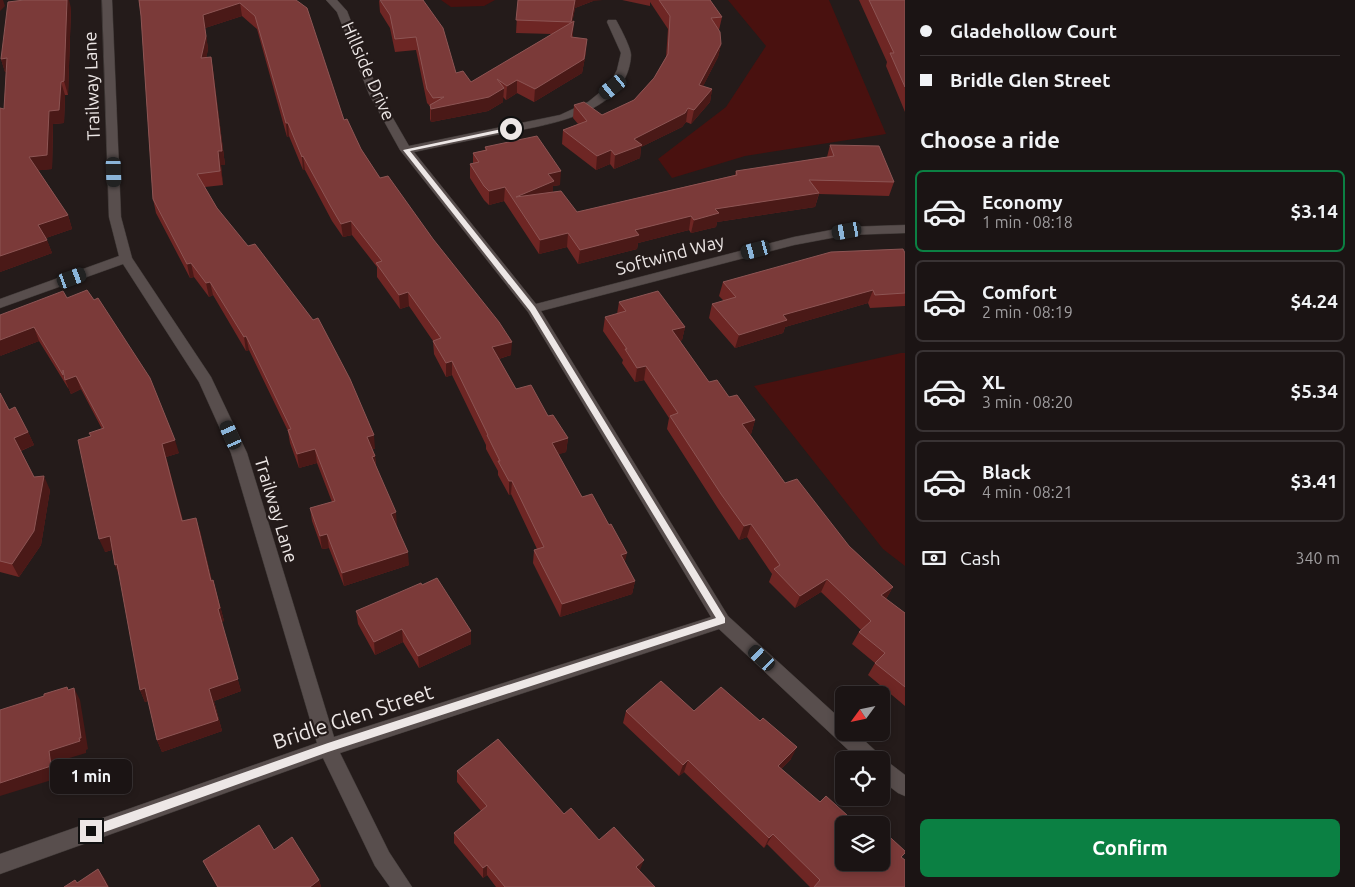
<!DOCTYPE html>
<html lang="en">
<head>
<meta charset="utf-8">
<style>
	:root { --surface:#1b1414; --page:#282122; --text:#f1f3f6; --muted:#a09ea0; --line:#393334; --accent:#0b8043 }
	body { margin:0; font-family:Ubuntu,sans-serif; background:var(--page); color:var(--text); height:100vh; display:flex; flex-direction:column; font-size:19px; white-space:nowrap }
	* { box-sizing:border-box; margin:0 }
	p { font-size:16px; color:var(--muted) }
	.icon { flex:none; width:28px; height:28px; fill:none; stroke:currentColor; stroke-width:2; stroke-linecap:round; stroke-linejoin:round }
	.map { position:relative; flex:1; overflow:hidden }
	.details { display:flex; flex-direction:column; background:var(--surface); width:450px }
	.details>* { flex:none }
	.hud { display:grid; align-content:center; height:110px; padding:0 15px; background:var(--surface) }
	.needle { width:32px; rotate:237deg }
	.fabs { position:absolute; left:835px; top:686px; display:grid; gap:10px }
	.fabs a { display:grid; place-items:center; width:55px; height:55px; border-radius:8px; background:var(--surface); box-shadow:0 2px 8px #0003,0 0 0 1px var(--line); font-size:25px }
	.end { position:absolute; width:22px; height:22px; margin:-11px; border:6px solid #ede7e6; background:#111; box-shadow:0 0 0 2px #111 }
	.from { border-radius:50% }
	.bubble { position:absolute; height:35px; border-radius:8px; background:var(--surface); box-shadow:0 2px 8px #0003,0 0 0 1px var(--line); font-size:16px; font-weight:600; line-height:35px; text-align:center }
	.car { position:absolute; width:15px; height:30px; margin:-15px -8px; border-radius:6px; box-shadow:0 0 4px 1px #0007; background:linear-gradient(#222 24%,#8ab4d8 0 40%,#222 0 76%,#8ab4d8 0 86%,#222 0) }
	.hud b { display:flex; align-items:center; gap:18px; height:48px; font-size:19px }
	.hud b+b { border-top:1px solid var(--line) }
	.hud i { width:12px; height:12px; background:var(--text) }
	ul { padding:0; list-style:none }
	li { display:flex; align-items:center; gap:15px; height:82px; margin:0 10px 8px; padding:0 5px; border:2px solid var(--line); border-radius:8px }
	li div { flex:1 }
	li b { display:block; font-size:19px }
	li em { font-style:normal; font-weight:600 }
	li.selected { border-color:var(--accent) }
	li>.icon { width:45px; height:45px; stroke-width:1.5 }
	h2 { padding:0 15px; font-size:22px; line-height:60px }
	.pay { display:flex; align-items:center; gap:12px; height:55px; padding:0 15px; font-size:19px }
	.pay p { margin-inline-start:auto }
	.action { display:flex; gap:10px; margin-top:auto; padding:10px 15px }
	.action a { flex:1; height:58px; border-radius:8px; background:var(--accent); color:#fff; font-size:20px; font-weight:600; line-height:58px; text-align:center }
	main { display:flex; flex:1; min-height:0 }
	.map>svg:first-child { display:block }
	.green { fill:#49110f }
	.lines { fill:none; stroke-linecap:round; stroke-linejoin:round }
	.minor-casing { stroke:#3e3836; stroke-width:1 }
	.minor { fill:#584e4d; fill-rule:evenodd }
	.wall { fill:#6e2624 }
	.shaded-wall { fill:#4a1917 }
	.building { fill:#7b3a39; stroke:#8d5554 }
	.route { fill:#ede7e6 }
	.labels { text-anchor:middle; stroke-width:4.5; stroke-linejoin:round; paint-order:stroke }
	.street-label { font-size:18px; fill:#ede7e6; stroke:#241b1a }
	.near-street-label { font-size:21px; fill:#ede7e6; stroke:#241b1a }
</style>
</head>
<body>
<main>
<div class="map">
<svg width="905" height="887" viewBox="0 0 905 887">
	<rect width="100%" height="100%" fill="#241b1a"/>
	<!-- green -->
	<path class="green" d="M 441,0 L 495,0 L 484,6 L 451,7 Z
		M 728,0 L 829,0 L 886,134 L 745,156 L 672,178 L 658,159 L 726,107 L 766,46 Z
		M 901,353 L 905,353 L 905,566 L 883,549 L 754,386 Z"/>
	<g class="lines">
		<!-- minor casing -->
		<g class="minor-casing">
			<path id="minor" d="M 102,0 L 112,0 L 121,217 L 132,258 L 211,377 L 247,453 L 334,737 L 711,617 L 528,312 L 400,150 L 369,94 L 337,12 L 326,0 L 337,0 L 347,11 L 379,94 L 409,146 L 560,115 L 588,102 L 609,85 L 617,70 L 621,53 L 607,22 L 608,20 L 616,20 C 620,27 631,48 631,55 C 628,115 545,125 500,134 C 471,140 442,146 414,152 L 536,304 L 794,237 L 847,227 L 905,225 L 905,233 L 847,235 L 794,245 L 541,311 L 728,616 L 844,722 L 844,732 L 855,732 L 879,754 L 881,759 L 888,762 L 905,775 L 905,796 L 898,793 L 881,780 L 881,760 L 859,760 L 719,629 L 340,753 L 389,852 L 412,887 L 390,887 L 375,866 L 323,758 L 0,874 L 0,854 L 317,743 L 231,453 L 199,382 L 123,264 L 0,308 L 0,299 L 119,256 L 109,217 Z"/>
		</g>
		<!-- minor -->
		<use href="#minor" class="minor"/>
	</g>
	<!-- wall -->
	<path class="wall" d="M 139,0 L 296,0 L 344,120 L 361,149 L 380,178 L 511,355 L 499,359 L 516,389 L 548,416 L 568,438 L 566,452 L 558,454 L 582,497 L 625,563 L 635,581 L 632,594 L 560,617 L 533,563 L 534,550 L 537,549 L 511,494 L 509,495 L 498,475 L 498,471 L 486,449 L 486,445 L 452,375 L 446,377 L 434,354 L 433,341 L 409,306 L 400,309 L 377,277 L 377,267 L 352,235 L 343,237 L 332,221 L 305,170 L 303,170 L 289,136 L 287,137 L 257,29 L 242,16 L 205,28 L 208,49 L 206,58 L 211,57 L 213,70 L 225,165 L 221,165 L 223,185 L 205,187 L 217,208 L 375,449 L 372,449 L 375,456 L 376,466 L 397,526 L 409,565 L 344,586 L 329,548 L 322,549 L 312,521 L 310,508 L 332,502 L 317,463 L 299,468 L 290,443 L 288,431 L 249,350 L 246,351 L 213,295 L 209,297 L 194,277 L 190,278 L 156,213 L 153,199 L 141,16 Z
		M 379,0 L 456,73 L 471,82 L 552,34 L 516,33 L 518,0 L 593,1 L 575,8 L 572,23 L 573,34 L 573,38 L 586,52 L 582,73 L 534,102 L 517,93 L 506,100 L 503,97 L 503,102 L 488,111 L 431,122 L 430,119 L 430,106 L 427,103 L 416,50 L 395,52 L 390,28 L 380,12 Z
		M 622,0 L 710,0 L 722,17 L 719,30 L 721,44 L 718,57 L 703,86 L 712,89 L 710,102 L 691,124 L 686,122 L 682,127 L 641,147 L 640,158 L 614,169 L 610,164 L 596,170 L 562,144 L 563,130 L 578,124 L 573,118 L 574,105 L 602,115 L 634,100 L 654,78 L 666,57 L 668,29 L 650,2 L 650,6 Z
		M 859,0 L 905,0 L 905,112 L 886,66 L 887,62 Z
		M 71,8 L 68,95 L 65,95 L 64,123 L 53,124 L 52,169 L 38,170 L 68,215 L 72,229 L 46,238 L 52,253 L 0,272 L 0,108 L 4,109 L 6,72 L 5,72 L 1,59 Z
		M 830,145 L 894,182 L 889,196 L 819,194 L 815,207 L 717,222 L 716,227 L 691,233 L 689,230 L 638,243 L 637,249 L 578,264 L 567,247 L 539,254 L 504,201 L 489,205 L 484,200 L 470,178 L 470,164 L 473,163 L 473,153 L 485,150 L 485,147 L 560,185 L 553,186 L 553,192 L 577,212 L 735,175 L 736,171 L 827,157 Z
		M 905,253 L 905,306 L 870,308 L 868,303 L 785,327 L 783,333 L 735,348 L 709,318 L 712,304 L 724,301 L 719,296 L 723,282 Z
		M 67,298 L 179,453 L 166,457 L 183,521 L 200,531 L 212,581 L 213,580 L 224,621 L 221,622 L 241,691 L 214,701 L 222,731 L 162,752 L 157,740 L 148,701 L 145,702 L 140,690 L 120,576 L 115,565 L 112,550 L 105,552 L 91,436 L 102,429 L 81,389 L 71,394 L 68,387 L 68,388 L 39,341 L 0,356 Z
		M 619,302 L 685,327 L 682,340 L 680,341 L 709,382 L 729,397 L 755,420 L 751,434 L 750,434 L 785,483 L 849,546 L 893,587 L 886,599 L 905,613 L 905,706 L 868,675 L 875,663 L 852,644 L 859,632 L 861,630 L 821,592 L 795,608 L 769,582 L 772,574 L 747,537 L 739,540 L 717,507 L 667,429 L 669,418 L 644,380 L 635,382 L 622,363 L 623,360 L 603,331 L 605,317 L 617,314 Z
		M 0,393 L 9,410 L 28,432 L 34,445 L 21,451 L 34,477 L 50,490 L 41,545 L 19,577 L 0,572 Z
		M 422,585 L 471,644 L 419,668 L 403,642 L 375,655 L 358,624 L 356,611 Z
		M 626,711 L 694,711 L 791,759 L 781,769 L 844,825 L 902,857 L 905,887 L 810,887 L 767,844 L 764,848 L 684,772 L 679,776 L 623,723 Z
		M 457,771 L 564,814 L 640,870 L 639,870 L 655,887 L 496,887 L 487,875 L 483,878 L 454,843 L 454,833 L 481,811 L 457,782 Z
		M 274,850 L 319,880 L 321,887 L 217,887 L 203,861 Z"/>
	<!-- shaded-wall -->
	<path class="shaded-wall" d="M 0,0 L 3,0 L 5,6 L 0,11 Z
		M 67,0 L 69,0 L 71,8 L 68,95 L 64,81 Z
		M 575,0 L 603,0 L 593,1 L 575,8 L 570,35 L 571,22 Z
		M 240,3 L 242,16 L 205,28 L 208,49 L 204,71 L 201,58 L 203,15 Z
		M 574,21 L 573,34 L 570,51 L 571,37 Z
		M 587,39 L 586,52 L 582,73 L 534,102 L 535,89 Z
		M 721,44 L 718,57 L 697,98 L 699,85 Z
		M 211,57 L 213,70 L 225,165 L 221,165 L 223,185 L 218,151 Z
		M 7,58 L 11,71 L 5,72 L 1,59 Z
		M 517,80 L 517,93 L 506,100 L 507,86 Z
		M 61,82 L 65,95 L 64,123 L 53,124 L 52,169 L 33,171 L 29,157 Z
		M 504,88 L 503,102 L 488,111 L 431,122 L 431,109 Z
		M 712,89 L 710,102 L 691,124 L 694,110 Z
		M 688,108 L 686,122 L 682,127 L 641,147 L 640,158 L 614,169 L 615,155 L 634,139 Z
		M 286,123 L 288,123 L 289,136 L 287,137 Z
		M 611,150 L 610,164 L 596,170 L 597,156 Z
		M 303,156 L 305,170 L 303,170 L 302,157 Z
		M 561,171 L 560,185 L 553,186 L 553,195 L 516,197 L 548,174 Z
		M 505,187 L 504,201 L 489,205 L 489,191 Z
		M 819,193 L 815,207 L 717,222 L 716,227 L 691,233 L 694,220 L 715,209 Z
		M 68,215 L 72,229 L 43,239 L 38,225 Z
		M 691,216 L 689,230 L 638,243 L 637,249 L 578,264 L 580,250 L 635,230 Z
		M 351,221 L 352,235 L 343,237 L 341,224 Z
		M 568,233 L 567,247 L 539,254 L 540,240 Z
		M 47,240 L 52,253 L 0,272 L 0,256 Z
		M 191,263 L 194,277 L 190,278 L 187,264 Z
		M 210,282 L 213,295 L 209,297 L 206,283 Z
		M 873,290 L 868,303 L 785,327 L 783,333 L 735,348 L 739,335 L 783,315 Z
		M 408,292 L 409,306 L 400,309 L 399,295 Z
		M 34,327 L 39,341 L 0,356 L 0,340 Z
		M 685,327 L 682,340 L 669,344 L 672,330 Z
		M 246,336 L 249,350 L 246,351 L 244,337 Z
		M 512,342 L 511,355 L 492,361 L 492,347 Z
		M 452,361 L 452,375 L 446,377 L 446,363 Z
		M 646,366 L 644,380 L 635,382 L 637,368 Z
		M 63,370 L 76,376 L 81,389 L 71,394 L 63,375 Z
		M 755,420 L 751,434 L 738,437 L 742,424 Z
		M 28,432 L 34,445 L 20,451 L 14,438 Z
		M 374,435 L 375,449 L 368,450 L 367,437 Z
		M 568,438 L 566,452 L 551,457 L 552,443 Z
		M 175,440 L 179,453 L 166,457 L 186,534 L 162,444 Z
		M 315,449 L 317,463 L 299,468 L 297,454 Z
		M 375,456 L 376,470 L 372,457 Z
		M 44,476 L 50,490 L 41,545 L 19,577 L 12,564 Z
		M 509,481 L 512,481 L 511,494 L 509,495 Z
		M 396,512 L 397,526 L 392,527 L 391,514 Z
		M 196,518 L 200,531 L 215,594 L 211,581 Z
		M 751,524 L 747,537 L 739,540 L 744,526 Z
		M 327,534 L 329,548 L 322,549 L 320,536 Z
		M 110,536 L 115,549 L 105,552 L 99,539 Z
		M 408,552 L 409,565 L 344,586 L 342,573 Z
		M 627,553 L 624,566 L 621,555 Z
		M 117,564 L 120,578 L 115,565 Z
		M 827,579 L 821,592 L 795,608 L 800,596 Z
		M 213,580 L 224,621 L 221,622 L 241,691 L 214,701 L 222,731 L 162,752 L 157,740 L 209,689 L 218,609 Z
		M 635,581 L 632,594 L 560,617 L 562,604 Z
		M 893,587 L 886,599 L 881,595 Z
		M 402,629 L 403,642 L 375,655 L 374,642 Z
		M 471,631 L 471,644 L 419,668 L 418,656 Z
		M 74,688 L 80,700 L 88,749 L 86,750 L 86,753 L 56,762 L 58,778 L 0,796 L 0,783 L 49,751 Z
		M 145,688 L 150,700 L 145,702 L 140,690 Z
		M 797,747 L 791,759 L 772,778 L 778,766 Z
		M 688,760 L 684,772 L 679,776 L 683,765 Z
		M 773,834 L 767,844 L 764,848 L 769,838 Z
		M 644,860 L 640,870 L 632,877 L 636,867 Z
		M 487,865 L 487,875 L 483,878 L 483,868 Z
		M 98,869 L 105,879 L 109,887 L 108,887 Z
		M 319,880 L 321,887 L 310,887 Z"/>
	<!-- building -->
	<path class="building" d="M 24,0 L 67,0 L 64,81 L 61,82 L 59,110 L 49,111 L 47,155 L 29,157 L 68,215 L 38,225 L 47,240 L 0,256 L 0,108 L 4,109 L 7,58 L 1,59 L 8,2 Z
		M 139,0 L 296,0 L 307,8 L 344,120 L 347,119 L 361,149 L 380,178 L 388,176 L 433,239 L 499,322 L 512,342 L 492,347 L 516,389 L 531,385 L 548,416 L 553,415 L 568,438 L 552,443 L 582,497 L 592,494 L 609,525 L 611,524 L 627,553 L 621,555 L 635,581 L 562,604 L 534,550 L 544,547 L 512,481 L 509,481 L 498,461 L 500,461 L 487,435 L 488,435 L 452,361 L 446,363 L 433,341 L 441,338 L 408,292 L 399,295 L 376,263 L 382,261 L 351,221 L 341,224 L 331,207 L 303,156 L 302,157 L 288,123 L 286,123 L 255,16 L 240,3 L 203,15 L 206,36 L 201,58 L 211,57 L 222,151 L 218,151 L 220,171 L 197,174 L 217,208 L 248,246 L 255,244 L 313,320 L 318,318 L 350,379 L 374,435 L 367,437 L 375,456 L 372,457 L 396,512 L 391,514 L 408,552 L 342,573 L 327,534 L 320,536 L 310,508 L 335,501 L 315,449 L 297,454 L 288,430 L 291,429 L 246,336 L 244,337 L 210,282 L 206,283 L 191,263 L 187,264 L 153,199 L 141,16 Z
		M 380,0 L 423,0 L 443,28 L 456,73 L 463,71 L 471,82 L 574,21 L 571,37 L 587,39 L 584,59 L 535,89 L 517,80 L 507,86 L 497,79 L 504,88 L 489,97 L 431,109 L 430,105 L 444,97 L 433,98 L 427,89 L 416,37 L 395,39 L 390,15 Z
		M 518,0 L 575,0 L 571,22 L 516,20 Z
		M 659,0 L 710,0 L 722,17 L 711,18 L 720,32 L 721,44 L 699,85 L 712,89 L 694,110 L 688,108 L 685,113 L 634,139 L 642,145 L 615,155 L 611,150 L 597,156 L 563,130 L 587,121 L 574,105 L 584,102 L 602,115 L 634,100 L 654,78 L 668,54 L 670,16 Z
		M 869,0 L 905,0 L 905,87 L 890,53 L 894,53 Z
		M 537,136 L 561,171 L 548,174 L 554,181 L 516,197 L 561,191 L 577,212 L 737,175 L 736,171 L 834,156 L 830,145 L 879,146 L 894,182 L 809,180 L 819,193 L 715,209 L 719,213 L 694,220 L 691,216 L 635,230 L 639,235 L 580,250 L 568,233 L 540,240 L 505,187 L 489,191 L 484,186 L 470,164 L 479,162 L 473,153 L 487,150 L 485,147 Z
		M 903,249 L 905,253 L 905,293 L 875,295 L 873,290 L 783,315 L 787,320 L 739,335 L 712,304 L 736,297 L 723,282 L 831,252 Z
		M 87,290 L 94,300 L 98,298 L 150,378 L 175,440 L 162,444 L 182,521 L 196,518 L 211,581 L 213,580 L 220,608 L 218,609 L 238,679 L 209,689 L 218,720 L 157,740 L 145,688 L 140,690 L 117,564 L 115,565 L 110,536 L 99,539 L 78,440 L 91,436 L 89,433 L 104,428 L 76,376 L 65,380 L 63,370 L 63,375 L 34,327 L 0,340 L 0,315 L 63,291 L 67,298 Z
		M 658,291 L 685,327 L 672,330 L 709,382 L 717,380 L 729,397 L 737,395 L 755,420 L 742,424 L 785,483 L 797,479 L 849,546 L 893,587 L 881,595 L 905,613 L 905,687 L 875,663 L 885,653 L 859,632 L 871,621 L 827,579 L 800,596 L 774,569 L 780,565 L 751,524 L 744,526 L 721,494 L 670,416 L 678,413 L 646,366 L 637,368 L 625,349 L 627,349 L 605,317 L 626,311 L 619,302 Z
		M 0,393 L 9,410 L 15,407 L 28,432 L 14,438 L 34,477 L 44,476 L 34,531 L 12,564 L 0,561 Z
		M 437,578 L 471,631 L 418,656 L 402,629 L 374,642 L 356,611 L 421,583 L 422,585 Z
		M 661,681 L 694,711 L 721,687 L 760,721 L 763,718 L 797,747 L 778,766 L 820,802 L 826,796 L 858,825 L 844,825 L 844,862 L 881,862 L 881,829 L 905,851 L 905,853 L 901,857 L 905,860 L 905,887 L 814,887 L 820,880 L 773,834 L 769,838 L 688,760 L 683,765 L 626,711 Z
		M 67,687 L 68,690 L 74,688 L 81,738 L 79,738 L 80,741 L 49,751 L 51,766 L 0,783 L 0,710 L 44,696 L 44,694 Z
		M 498,739 L 564,814 L 571,808 L 599,840 L 614,827 L 644,860 L 636,867 L 655,887 L 505,887 L 487,865 L 483,868 L 454,833 L 487,806 L 457,771 Z
		M 870,819 L 876,825 L 864,825 Z
		M 259,825 L 274,850 L 292,837 L 319,880 L 310,887 L 218,887 L 203,861 Z
		M 98,869 L 108,887 L 64,887 L 75,880 L 77,883 Z"/>
	<!-- route -->
	<path class="route" d="M 511,127 L 513,130 L 410,151 L 535,307 L 725,618 L 725,623 L 328,752 L 91,837 L 87,835 L 86,831 L 87,828 L 91,826 L 328,743 L 716,618 L 530,311 L 403,150 Z"/>
	<g class="labels">
		<!-- street labels -->
		<g class="street-label">
			<text transform="translate(368 71) rotate(66)" y="6">Hillside Drive</text>
			<text transform="translate(92 86) rotate(-92)" y="6">Trailway Lane</text>
			<text transform="translate(670 255) rotate(-15)" y="6">Softwind Way</text>
			<text transform="translate(276 510) rotate(73)" y="6">Trailway Lane</text>
		</g>
		<!-- near-street labels -->
		<g class="near-street-label">
			<text transform="translate(353 717) rotate(-18)" y="7">Bridle Glen Street</text>
		</g>
	</g>
</svg>
<div class="fabs">
<a><svg class="needle" viewBox="-14 -14 28 28"><path d="M0-13l5 13h-10z" fill="#e53935"/><path d="M0 13l5-13h-10z" fill="#a09ea0"/></svg></a>
<a><svg class="icon" aria-label="locate" viewBox="0 0 24 24"><circle cx="12" cy="12" r="6"/><path d="M12 2v4M12 18v4M2 12h4M18 12h4"/></svg></a>
<a><svg class="icon" aria-label="layers" viewBox="0 0 24 24"><path d="M12 4l9 5-9 5-9-5zM3 14l9 5 9-5"/></svg></a>
</div>
<i class="end from" style="left:511px;top:129px"></i>
<i class="end" style="left:91px;top:831px"></i>
<div class="bubble" style="left:50px;top:759px;width:82px">1 min</div>
<i class="car" style="left:613px;top:87px;rotate:231deg"></i>
<i class="car" style="left:114px;top:172px;rotate:178deg"></i>
<i class="car" style="left:847px;top:231px;rotate:260deg"></i>
<i class="car" style="left:756px;top:250px;rotate:255deg"></i>
<i class="car" style="left:72px;top:278px;rotate:70deg"></i>
<i class="car" style="left:231px;top:435px;rotate:336deg"></i>
<i class="car" style="left:762px;top:658px;rotate:313deg"></i>
</div>
<section class="details">
<div class="hud">
<b><i class="from"></i>Gladehollow Court</b>
<b><i></i>Bridle Glen Street</b>
</div>
<h2>Choose a ride</h2>
<ul>
<li class="selected"><svg class="icon" aria-label="car" viewBox="0 0 24 24"><path d="M5 17H2v-5l4-1 3-4h7l3 4 3 1v5h-3M9 17h6M6 11h13"/><circle cx="7" cy="17" r="2"/><circle cx="17" cy="17" r="2"/></svg><div><b>Economy</b><p>1 min · 08:18</p></div><em>$3.14</em></li>
<li><svg class="icon" aria-label="car" viewBox="0 0 24 24"><path d="M5 17H2v-5l4-1 3-4h7l3 4 3 1v5h-3M9 17h6M6 11h13"/><circle cx="7" cy="17" r="2"/><circle cx="17" cy="17" r="2"/></svg><div><b>Comfort</b><p>2 min · 08:19</p></div><em>$4.24</em></li>
<li><svg class="icon" aria-label="car" viewBox="0 0 24 24"><path d="M5 17H2v-5l4-1 3-4h7l3 4 3 1v5h-3M9 17h6M6 11h13"/><circle cx="7" cy="17" r="2"/><circle cx="17" cy="17" r="2"/></svg><div><b>XL</b><p>3 min · 08:20</p></div><em>$5.34</em></li>
<li><svg class="icon" aria-label="car" viewBox="0 0 24 24"><path d="M5 17H2v-5l4-1 3-4h7l3 4 3 1v5h-3M9 17h6M6 11h13"/><circle cx="7" cy="17" r="2"/><circle cx="17" cy="17" r="2"/></svg><div><b>Black</b><p>4 min · 08:21</p></div><em>$3.41</em></li>
</ul>
<div class="pay"><svg class="icon" aria-label="cash" viewBox="0 0 24 24"><path d="M3 7h18v10H3z"/><circle cx="12" cy="12" r="2"/></svg>Cash<p>340 m</p></div>
<div class="action"><a>Confirm</a></div>
</section>
</main>
</body>
</html>
